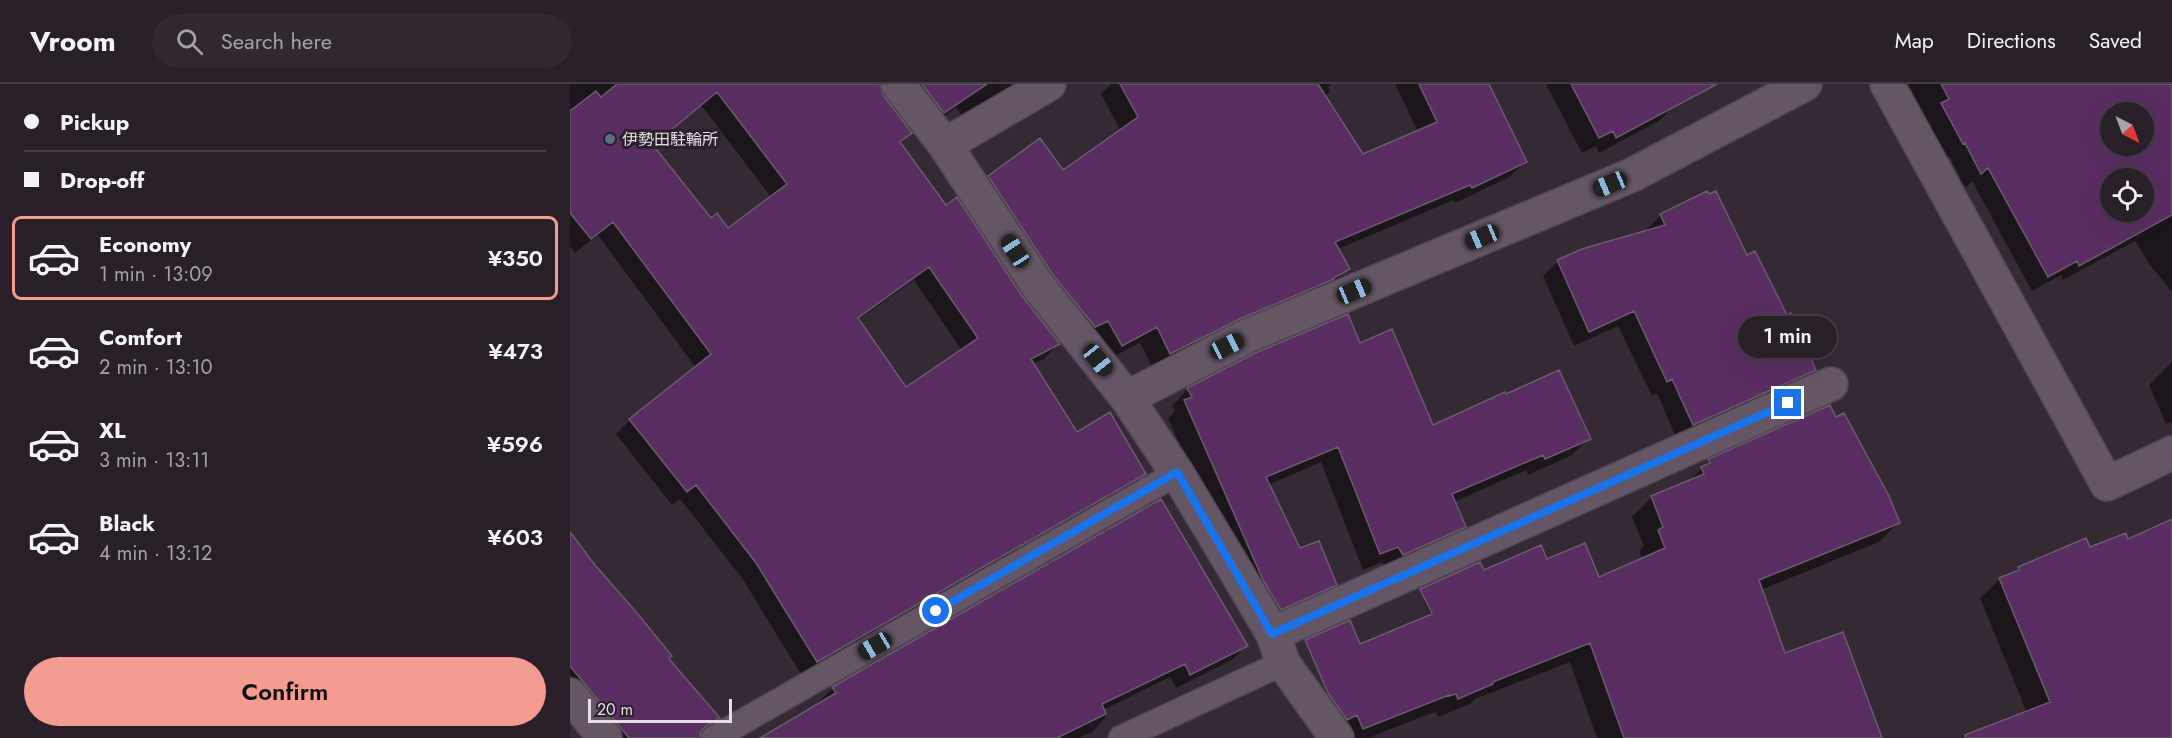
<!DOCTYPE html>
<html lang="en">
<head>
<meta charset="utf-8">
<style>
	:root { --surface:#281f28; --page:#302730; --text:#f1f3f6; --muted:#a5a2a8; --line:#443d45; --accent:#f59c91 }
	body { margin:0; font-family:Jost,"Noto Sans JP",sans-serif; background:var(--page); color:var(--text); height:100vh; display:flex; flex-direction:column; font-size:22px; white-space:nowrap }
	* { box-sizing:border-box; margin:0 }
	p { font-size:20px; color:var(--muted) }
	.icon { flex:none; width:33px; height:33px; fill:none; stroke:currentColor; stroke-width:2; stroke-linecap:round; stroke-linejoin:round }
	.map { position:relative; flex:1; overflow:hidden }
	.details { display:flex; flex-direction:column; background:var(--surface); width:570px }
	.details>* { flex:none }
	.top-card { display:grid; align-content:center; height:132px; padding:0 24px; background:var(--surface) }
	.needle { width:39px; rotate:138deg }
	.tools { position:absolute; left:1530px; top:18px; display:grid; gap:12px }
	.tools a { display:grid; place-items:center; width:54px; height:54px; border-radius:50%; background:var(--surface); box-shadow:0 6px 24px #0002,0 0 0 2px var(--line); font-size:30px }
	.scale { position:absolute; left:18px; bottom:15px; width:144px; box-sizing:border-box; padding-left:6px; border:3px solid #e6dde6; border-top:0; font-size:16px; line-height:21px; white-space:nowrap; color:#e6dde6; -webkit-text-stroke:4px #2c1f2c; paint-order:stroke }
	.end { position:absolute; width:27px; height:27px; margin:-14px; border:8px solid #1a73e8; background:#fff; box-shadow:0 0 0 3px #fff }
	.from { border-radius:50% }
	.bubble { position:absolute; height:42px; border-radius:21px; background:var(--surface); box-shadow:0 6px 24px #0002,0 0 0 2px var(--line); font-size:20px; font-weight:600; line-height:42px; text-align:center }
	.car { position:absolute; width:18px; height:36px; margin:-18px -9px; border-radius:8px; box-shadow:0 0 4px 2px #0007; background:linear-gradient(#222 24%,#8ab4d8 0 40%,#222 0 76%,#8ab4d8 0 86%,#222 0) }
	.top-card b { display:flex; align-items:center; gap:21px; height:57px; font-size:22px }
	.top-card b+b { border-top:2px solid var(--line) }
	.top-card i { width:15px; height:15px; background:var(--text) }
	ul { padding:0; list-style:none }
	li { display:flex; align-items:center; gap:18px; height:84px; margin:0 12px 9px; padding:0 12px; border:3px solid transparent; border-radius:9px }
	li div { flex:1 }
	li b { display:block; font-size:22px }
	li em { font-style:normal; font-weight:600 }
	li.current { border-color:var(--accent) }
	li>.icon { width:54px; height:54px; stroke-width:1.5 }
	.cta { display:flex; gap:12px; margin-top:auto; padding:12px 24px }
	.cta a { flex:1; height:69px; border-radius:36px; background:var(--accent); color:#111; font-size:24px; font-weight:600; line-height:69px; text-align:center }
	header { display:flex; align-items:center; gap:36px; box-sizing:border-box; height:84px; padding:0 30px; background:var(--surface); border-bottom:2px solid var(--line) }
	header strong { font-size:28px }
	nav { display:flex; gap:33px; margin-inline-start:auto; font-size:21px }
	.search { width:420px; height:54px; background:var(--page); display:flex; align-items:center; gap:15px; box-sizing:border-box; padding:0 21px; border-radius:33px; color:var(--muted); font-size:22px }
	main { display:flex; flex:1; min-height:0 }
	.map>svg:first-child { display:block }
	.shadow { fill:#0007; fill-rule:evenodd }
	.building { fill:#5b2e63; stroke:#6a5c6d; stroke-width:1.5; fill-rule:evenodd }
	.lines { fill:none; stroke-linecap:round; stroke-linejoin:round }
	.lane-casing { stroke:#514652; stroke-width:27 }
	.street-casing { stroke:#514652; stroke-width:36 }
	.lane { stroke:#655665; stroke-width:24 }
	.street { stroke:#655665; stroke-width:33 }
	.route { stroke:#1a73e8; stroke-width:8 }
	.service-dot { fill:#5c6f8a; stroke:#2c1f2c; stroke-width:2 }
	.labels { text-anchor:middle; stroke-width:6; stroke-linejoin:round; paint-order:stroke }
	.poi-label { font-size:16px; fill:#e6dde6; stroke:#2c1f2c; text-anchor:start }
</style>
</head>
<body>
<header>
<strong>Vroom</strong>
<div class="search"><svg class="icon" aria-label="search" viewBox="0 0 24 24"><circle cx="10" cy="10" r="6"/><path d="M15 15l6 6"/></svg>Search here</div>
<nav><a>Map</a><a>Directions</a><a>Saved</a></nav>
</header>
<main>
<section class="details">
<div class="top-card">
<b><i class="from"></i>Pickup</b>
<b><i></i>Drop-off</b>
</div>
<ul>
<li class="current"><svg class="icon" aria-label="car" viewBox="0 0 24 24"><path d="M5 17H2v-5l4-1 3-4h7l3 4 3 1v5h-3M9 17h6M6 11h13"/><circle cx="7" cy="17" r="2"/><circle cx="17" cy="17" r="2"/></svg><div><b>Economy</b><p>1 min · 13:09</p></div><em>¥350</em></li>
<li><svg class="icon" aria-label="car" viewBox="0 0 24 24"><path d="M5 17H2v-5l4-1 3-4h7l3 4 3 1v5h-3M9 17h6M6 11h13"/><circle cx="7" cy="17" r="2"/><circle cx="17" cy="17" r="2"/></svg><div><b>Comfort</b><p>2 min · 13:10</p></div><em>¥473</em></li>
<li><svg class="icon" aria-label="car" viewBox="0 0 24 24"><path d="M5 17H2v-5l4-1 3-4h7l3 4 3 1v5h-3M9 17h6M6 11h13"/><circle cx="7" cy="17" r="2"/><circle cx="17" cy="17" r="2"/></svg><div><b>XL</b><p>3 min · 13:11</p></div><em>¥596</em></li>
<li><svg class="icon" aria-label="car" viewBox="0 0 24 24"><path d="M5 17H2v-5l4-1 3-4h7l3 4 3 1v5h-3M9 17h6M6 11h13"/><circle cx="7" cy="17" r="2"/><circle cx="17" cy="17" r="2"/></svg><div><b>Black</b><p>4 min · 13:12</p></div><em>¥603</em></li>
</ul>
<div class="cta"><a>Confirm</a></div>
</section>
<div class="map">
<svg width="1602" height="654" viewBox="0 0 1602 654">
	<rect width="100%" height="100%" fill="#362936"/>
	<!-- shadow -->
	<path class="shadow" d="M 0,0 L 308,0 L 312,12 L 340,49 L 330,60 L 376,123 L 488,260 L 474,275 L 463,280 L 507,350 L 575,390 L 560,404 L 232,592 L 172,494 L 110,415 L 102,421 L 46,350 L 60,336 L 126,284 L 28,151 L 5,169 L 0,162 ZM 131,21 L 201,113 L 157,146 L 141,136 L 82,62 ZM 344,196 L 392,267 L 336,305 L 288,236 Z
		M 324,0 L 445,0 L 393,33 L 386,24 L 359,42 Z
		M 541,0 L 761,0 L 758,3 L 760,7 L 755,13 L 792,72 L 848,48 L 825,0 L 917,0 L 955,78 L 938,94 L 885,119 L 884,116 L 768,165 L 778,185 L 761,201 L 584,286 L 570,259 L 535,277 L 402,109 L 419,93 L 492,88 L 550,46 L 531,10 Z
		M 976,0 L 1138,0 L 1105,21 L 1089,37 L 1029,69 L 1026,62 L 1012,69 Z
		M 1321,0 L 1602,0 L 1602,208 L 1580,181 L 1565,157 L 1493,196 L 1491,191 L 1462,207 L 1402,97 L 1395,104 L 1380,73 L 1377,74 L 1339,8 ZM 1540,28 L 1574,28 L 1574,62 L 1540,62 ZM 1540,94 L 1574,94 L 1574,128 L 1540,128 Z
		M 1136,109 L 1244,286 L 1228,301 L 1107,356 L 1087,309 L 1082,312 L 1048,242 L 1004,262 L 973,192 L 988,177 L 1075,147 L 1091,131 Z
		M 789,261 L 863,343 L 1019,354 L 1002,371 L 958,391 L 956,386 L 884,418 L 894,443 L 878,459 L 816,487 L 812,478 L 793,486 L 751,378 L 698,401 L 730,466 L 765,501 L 748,517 L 694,542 L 677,513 L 598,334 L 605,327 L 602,322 L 618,305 Z
		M 1602,278 L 1602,337 L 1596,340 L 1579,301 Z
		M 1139,377 L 1328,439 L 1309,458 L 1191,506 L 1214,571 L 1310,654 L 1027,654 L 1000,578 L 905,615 L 902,619 L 868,633 L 866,628 L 859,630 L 798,654 L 756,654 L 736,622 L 756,603 L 868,544 L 853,516 L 873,496 L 976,477 L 1028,495 L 1073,476 L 1069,467 L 1074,462 L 1062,433 L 1082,413 L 1118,398 Z
		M 1602,437 L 1602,654 L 1391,654 L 1457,629 L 1410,514 L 1430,495 L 1443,490 L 1449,484 L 1558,457 Z
		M 0,451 L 98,575 L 148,634 L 129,651 L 128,654 L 32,654 L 0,614 Z
		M 676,561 L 662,576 L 606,604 L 600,593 L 533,626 L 536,633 L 522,648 L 509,654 L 193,654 L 250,620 L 249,618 L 263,604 Z"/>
	<!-- building -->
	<path class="building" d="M 47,0 L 310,0 L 313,11 L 342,49 L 330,58 L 376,121 L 387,113 L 452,212 L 490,260 L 461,275 L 507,348 L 540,328 L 576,390 L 247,578 L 186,479 L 126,401 L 117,408 L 59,335 L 141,270 L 43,138 L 21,155 L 0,129 L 0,27 L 26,7 L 31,13 ZM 147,8 L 217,100 L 158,144 L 147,129 L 141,134 L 83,61 ZM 359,183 L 408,254 L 336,303 L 288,234 Z
		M 352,0 L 417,0 L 374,29 Z
		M 550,0 L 748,0 L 793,70 L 867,38 L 849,0 L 919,0 L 957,78 L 902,104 L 900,101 L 765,158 L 780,185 L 764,194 L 764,195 L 670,235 L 600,270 L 587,243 L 552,262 L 538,237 L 525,243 L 483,191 L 418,92 L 470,54 L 493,86 L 568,33 Z
		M 1001,0 L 1147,0 L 1046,54 L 1043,47 L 1029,54 Z
		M 1371,0 L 1602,0 L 1602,131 L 1509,182 L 1507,177 L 1478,193 L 1418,84 L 1411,90 L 1395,59 L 1393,60 L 1371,19 L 1379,15 ZM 1540,28 L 1574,28 L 1574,62 L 1540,62 ZM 1540,94 L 1574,94 L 1574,128 L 1540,128 Z
		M 1137,107 L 1139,110 L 1146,107 L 1177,171 L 1185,167 L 1217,231 L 1221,229 L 1246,286 L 1123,341 L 1102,295 L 1097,298 L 1064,227 L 1019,248 L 987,176 L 1012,165 L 1095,141 L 1090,130 Z
		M 778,230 L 790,259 L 822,245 L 863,341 L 935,308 L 936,310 L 989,286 L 1021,355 L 975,375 L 973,371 L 882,410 L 896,443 L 833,471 L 828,463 L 810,470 L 768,363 L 696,393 L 730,464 L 749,457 L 767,501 L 711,526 L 693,496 L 614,316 L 622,313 L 617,304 L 685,269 Z
		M 1260,321 L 1266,333 L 1274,329 L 1319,412 L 1330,439 L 1189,496 L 1215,569 L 1273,548 L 1312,654 L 1054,654 L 1020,559 L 923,598 L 923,600 L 888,615 L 886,610 L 879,612 L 879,611 L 793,645 L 787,631 L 777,636 L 758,609 L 735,556 L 780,536 L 790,560 L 862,530 L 850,505 L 910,478 L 914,486 L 971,461 L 977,475 L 1015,459 L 1029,493 L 1095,464 L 1088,446 L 1093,443 L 1081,412 L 1134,390 L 1131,383 L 1140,379 L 1138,375 Z
		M 591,415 L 678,562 L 620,591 L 615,580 L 532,620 L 536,630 L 487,654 L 190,654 L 266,609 L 262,603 Z
		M 1602,435 L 1602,654 L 1395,654 L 1395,651 L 1480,618 L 1429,494 L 1449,486 L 1448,483 L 1516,454 L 1520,463 L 1556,449 L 1558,455 Z
		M 0,448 L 25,481 L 67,529 L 102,572 L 99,575 L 150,634 L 136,642 L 131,647 L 130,654 L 59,654 L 0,582 Z"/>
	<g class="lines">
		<!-- lane casing -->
		<g class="lane-casing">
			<path id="lane" d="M 144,654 L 607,389
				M 551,654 L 713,579"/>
		</g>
		<!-- street casing -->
		<g class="street-casing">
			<path id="street" d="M 328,0 L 375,61 L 468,202 L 557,314 L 607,389 L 661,479 L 703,550 L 713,579 L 767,654
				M 1317,0 L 1537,400 L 1602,369
				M 375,61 L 479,0
				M 557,314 L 677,252 L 1062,91 L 1235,0
				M 703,550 L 1261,300
				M 0,611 L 35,654"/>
		</g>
		<!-- lane -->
		<use href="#lane" class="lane"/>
		<!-- street -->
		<use href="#street" class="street"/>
	</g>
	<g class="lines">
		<!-- route -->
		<path class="route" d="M 366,527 L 607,388 L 702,550 L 1218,319"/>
	</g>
	<!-- markers -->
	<circle class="service-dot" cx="40" cy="55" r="6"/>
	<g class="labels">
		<!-- poi labels -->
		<g class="poi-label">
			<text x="52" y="61">伊勢田駐輪所</text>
		</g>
	</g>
</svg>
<div class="tools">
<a><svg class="needle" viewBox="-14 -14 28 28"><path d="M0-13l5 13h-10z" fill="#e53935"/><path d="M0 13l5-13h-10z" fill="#a5a2a8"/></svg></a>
<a><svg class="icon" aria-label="locate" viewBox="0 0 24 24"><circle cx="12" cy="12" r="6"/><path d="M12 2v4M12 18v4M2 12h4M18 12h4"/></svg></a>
</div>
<div class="scale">20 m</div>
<i class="end from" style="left:366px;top:527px"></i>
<i class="end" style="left:1218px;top:319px"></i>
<div class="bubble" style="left:1168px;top:232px;width:99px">1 min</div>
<i class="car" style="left:1040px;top:100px;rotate:247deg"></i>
<i class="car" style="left:912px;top:153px;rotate:247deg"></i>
<i class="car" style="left:445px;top:167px;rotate:327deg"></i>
<i class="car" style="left:784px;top:207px;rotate:67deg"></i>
<i class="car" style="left:657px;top:262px;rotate:63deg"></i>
<i class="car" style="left:528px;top:276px;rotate:141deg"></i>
<i class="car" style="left:305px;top:562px;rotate:240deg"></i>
</div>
</main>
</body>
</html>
